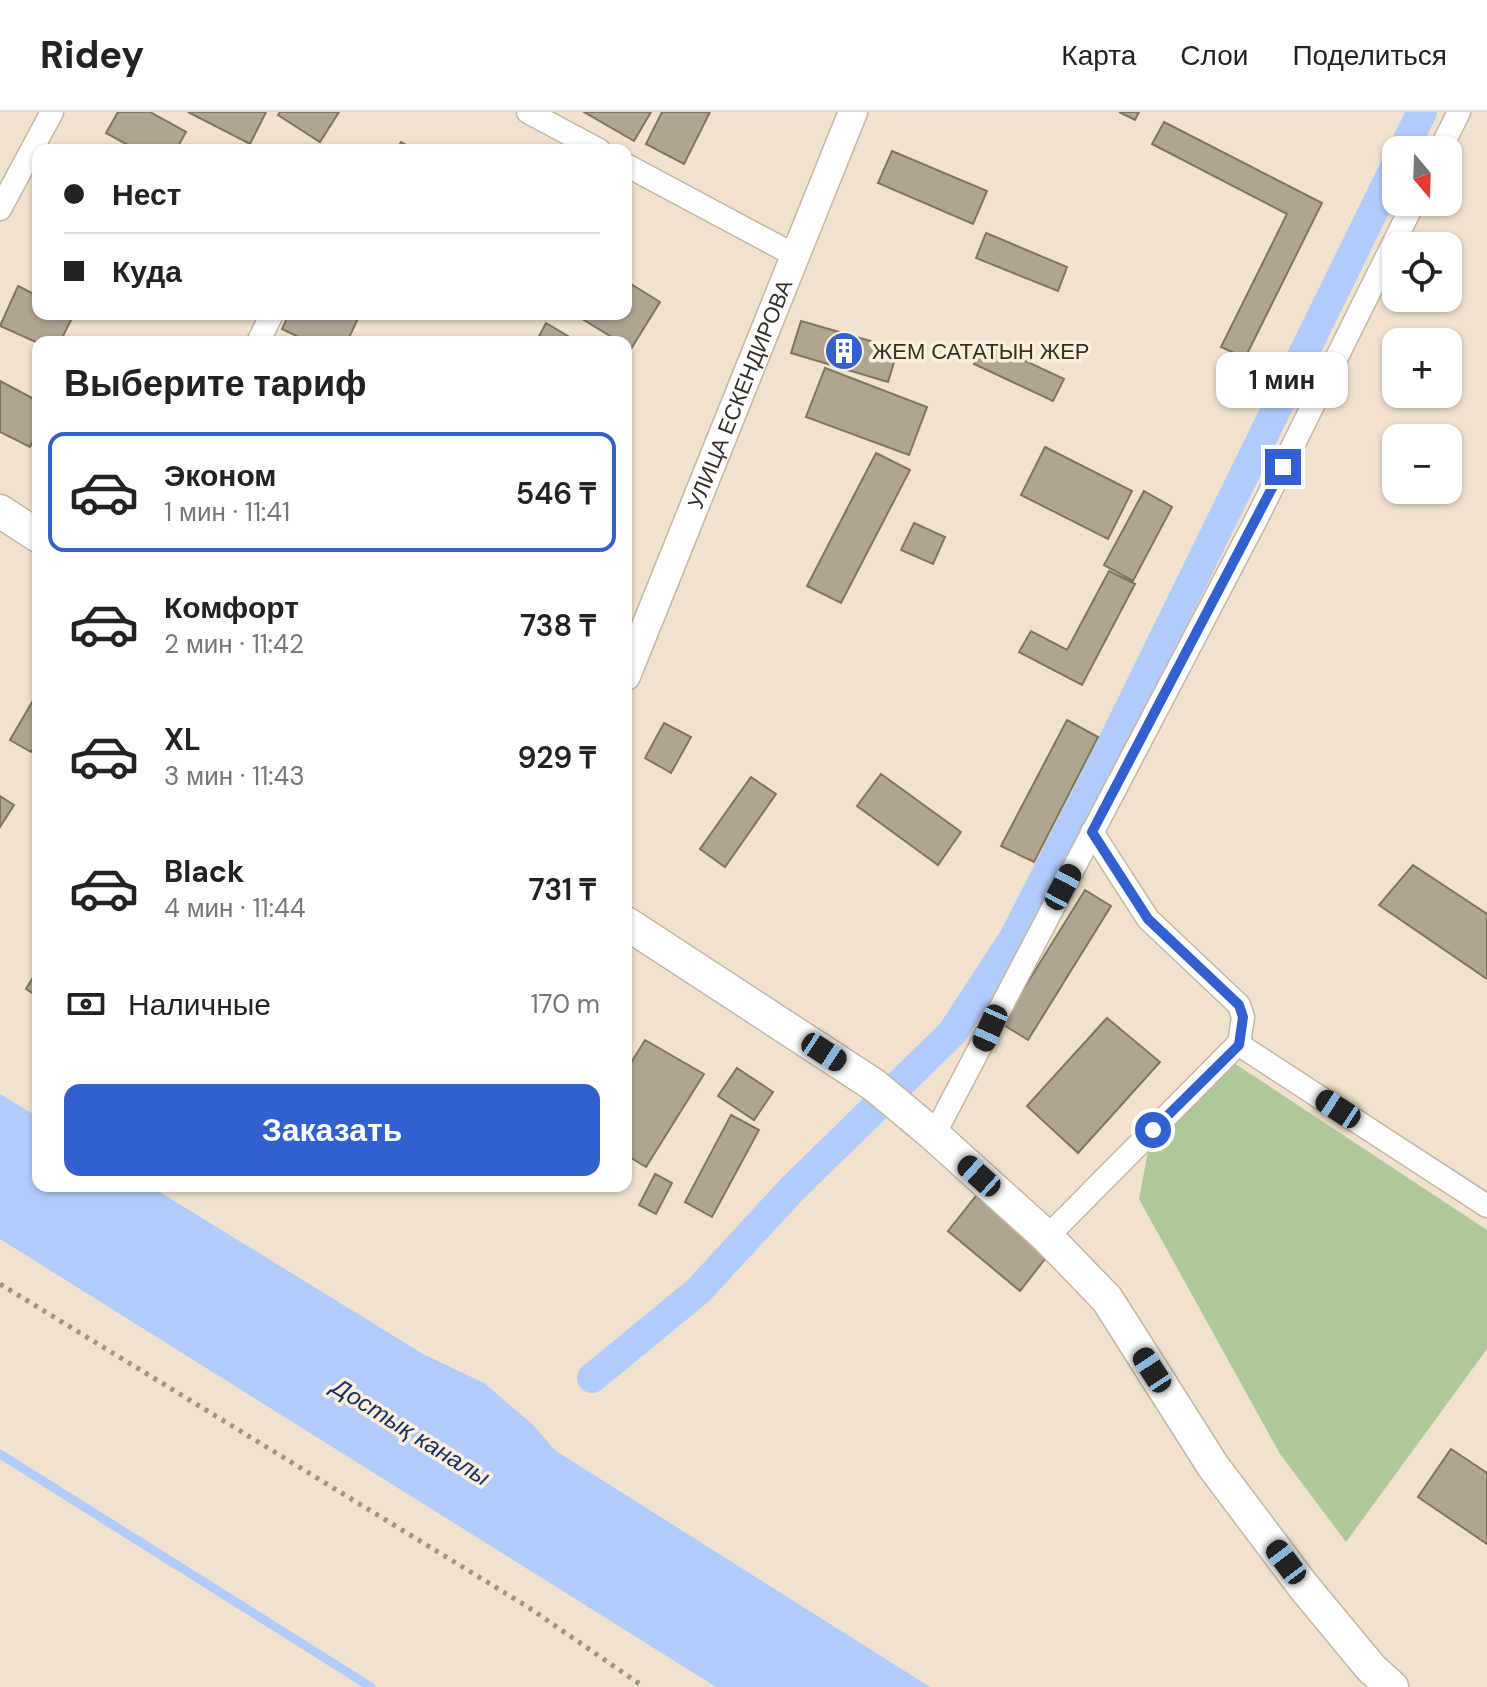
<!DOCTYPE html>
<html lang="ru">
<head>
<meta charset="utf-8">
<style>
	:root { --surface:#fff; --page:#f6f6f6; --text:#222; --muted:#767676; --line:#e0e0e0; --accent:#3260cf }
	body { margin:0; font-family:"DM Sans",sans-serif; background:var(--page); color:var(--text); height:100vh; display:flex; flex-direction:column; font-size:30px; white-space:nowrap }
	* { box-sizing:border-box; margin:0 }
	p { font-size:26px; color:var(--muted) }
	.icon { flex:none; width:44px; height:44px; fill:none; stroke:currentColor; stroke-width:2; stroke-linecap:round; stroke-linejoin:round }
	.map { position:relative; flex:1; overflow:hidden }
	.details { position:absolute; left:32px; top:224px; width:600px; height:856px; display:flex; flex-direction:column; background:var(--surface); border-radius:16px; box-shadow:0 2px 6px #0004 }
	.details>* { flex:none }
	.top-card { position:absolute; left:32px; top:32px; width:600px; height:176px; border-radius:16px; box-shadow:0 2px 6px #0004; display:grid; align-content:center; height:176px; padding:0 32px; background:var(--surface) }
	.needle { width:52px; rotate:161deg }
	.tools { position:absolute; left:1382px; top:24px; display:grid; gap:16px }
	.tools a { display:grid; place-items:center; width:80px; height:80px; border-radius:16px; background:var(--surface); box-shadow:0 2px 6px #0004; font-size:40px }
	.end { position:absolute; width:36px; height:36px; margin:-18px; border:10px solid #3260cf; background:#fff; box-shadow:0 0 0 4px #fff }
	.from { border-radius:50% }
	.bubble { position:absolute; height:56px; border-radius:16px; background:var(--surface); box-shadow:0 2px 6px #0004; font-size:26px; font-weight:600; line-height:56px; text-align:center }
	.car { position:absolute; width:24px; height:48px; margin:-24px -12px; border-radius:10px; box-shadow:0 0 6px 2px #0007; background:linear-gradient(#222 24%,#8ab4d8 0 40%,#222 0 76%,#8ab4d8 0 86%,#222 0) }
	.top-card b { display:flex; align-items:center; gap:28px; height:76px; font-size:30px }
	.top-card b+b { border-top:2px solid var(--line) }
	.top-card i { width:20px; height:20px; background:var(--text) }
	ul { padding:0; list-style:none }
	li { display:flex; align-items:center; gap:24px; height:120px; margin:0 16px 12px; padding:0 16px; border:4px solid transparent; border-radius:16px }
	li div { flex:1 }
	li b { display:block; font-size:30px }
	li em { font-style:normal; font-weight:600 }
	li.on { border-color:var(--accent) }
	li>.icon { width:72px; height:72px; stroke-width:1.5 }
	h2 { padding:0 32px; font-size:36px; line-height:96px }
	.pay { display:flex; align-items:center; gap:20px; height:88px; padding:0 32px; font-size:30px }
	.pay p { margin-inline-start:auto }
	.action { display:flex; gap:16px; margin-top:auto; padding:16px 32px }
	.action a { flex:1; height:92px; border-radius:16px; background:var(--accent); color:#fff; font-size:32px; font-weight:600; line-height:92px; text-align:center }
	header { display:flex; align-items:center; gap:48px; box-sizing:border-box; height:112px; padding:0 40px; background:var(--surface); border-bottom:2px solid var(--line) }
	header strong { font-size:38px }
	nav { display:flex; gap:44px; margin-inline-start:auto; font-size:28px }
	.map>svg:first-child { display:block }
	.green { fill:#aec89b }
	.water { fill:#b1cbfc }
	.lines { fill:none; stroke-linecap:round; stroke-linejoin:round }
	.stream { stroke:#b1cbfc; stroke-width:9 }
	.canal { stroke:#b1cbfc; stroke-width:30 }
	.building { fill:#b1a592; stroke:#807462; stroke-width:2 }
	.minor-casing { stroke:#c4b6a3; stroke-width:25 }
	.tertiary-casing { stroke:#c4b6a3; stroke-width:31 }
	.secondary-casing { stroke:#c4b6a3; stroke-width:35 }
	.path { stroke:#9f9486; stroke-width:5; stroke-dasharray:4 6; stroke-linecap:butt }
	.minor { stroke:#fff; stroke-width:22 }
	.tertiary { stroke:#fff; stroke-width:28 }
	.secondary { stroke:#fff; stroke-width:32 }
	.route { stroke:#3260cf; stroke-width:10 }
	.labels { text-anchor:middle; stroke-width:7; stroke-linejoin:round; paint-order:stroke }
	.poi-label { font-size:22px; fill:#352f28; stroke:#feefdb; text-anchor:start }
	.street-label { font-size:22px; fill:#352f28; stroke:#feefdb }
	.water-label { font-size:24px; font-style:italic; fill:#163169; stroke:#feefdb }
</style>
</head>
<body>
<header>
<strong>Ridey</strong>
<nav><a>Карта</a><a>Слои</a><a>Поделиться</a></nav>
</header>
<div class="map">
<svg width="1487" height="1575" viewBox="0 0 1487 1575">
	<rect width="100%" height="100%" fill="#f0e2ce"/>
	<!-- green -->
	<path class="green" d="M 1234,951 L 1487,1118 L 1487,1237 L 1346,1430 L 1280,1342 L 1139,1087 L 1150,1028 Z"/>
	<!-- water -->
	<path class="water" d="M 0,982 L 38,1005 L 38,1074 L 150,1074 L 423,1242 L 484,1271 L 532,1312 L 556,1339 L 930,1575 L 716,1575 L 0,1127 Z"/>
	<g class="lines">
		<!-- stream -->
		<path class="stream" d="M 0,1342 L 371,1575"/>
		<!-- canal -->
		<path class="canal" d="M 1403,38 L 1422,0
			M 592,1266 L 698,1179 L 792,1077 L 952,921 L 1014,826 L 1093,671 L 1396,53"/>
	</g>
	<!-- building -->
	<path class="building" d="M 118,0 L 150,0 L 186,20 L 176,38 L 137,38 L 106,21 Z
		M 188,0 L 266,0 L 250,32 Z
		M 280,0 L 339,0 L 320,30 L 278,3 Z
		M 584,0 L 651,0 L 634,29 Z
		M 662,0 L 710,0 L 684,52 L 646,32 Z
		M 1119,0 L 1139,0 L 1135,8 Z
		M 1164,10 L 1322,91 L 1245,246 L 1221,235 L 1287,102 L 1152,32 Z
		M 401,30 L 415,38 L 396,38 Z
		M 892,39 L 987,79 L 973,112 L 878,71 Z
		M 986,121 L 1067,155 L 1058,179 L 976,146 Z
		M 626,169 L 660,190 L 631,237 L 626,234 L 626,230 L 620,230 L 574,202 L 626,202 Z
		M 18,174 L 38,184 L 38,202 L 74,202 L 60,230 L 38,231 L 0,214 Z
		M 289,202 L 360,202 L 347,230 L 309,230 L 282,217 Z
		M 801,209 L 898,237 L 888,270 L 791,241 Z
		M 546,211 L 578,230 L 536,230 Z
		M 985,230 L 1064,267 L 1053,289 L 974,252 Z
		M 825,256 L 927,295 L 909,343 L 806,305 Z
		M 0,269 L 38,289 L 38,320 L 30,335 L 0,320 Z
		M 1045,335 L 1132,379 L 1108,427 L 1021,383 Z
		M 876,341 L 910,358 L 841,491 L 807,474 Z
		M 1144,379 L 1172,395 L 1133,469 L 1104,453 Z
		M 914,411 L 945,425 L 933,452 L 901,438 Z
		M 1109,459 L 1135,472 L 1082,573 L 1019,540 L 1031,519 L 1067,538 Z
		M 38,580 L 38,628 L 31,640 L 10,628 Z
		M 1067,608 L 1098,625 L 1034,750 L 1001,734 Z
		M 664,611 L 691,625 L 671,661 L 645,646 Z
		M 881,662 L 961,720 L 938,753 L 857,694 Z
		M 751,665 L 776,682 L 725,755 L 700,737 Z
		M 0,684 L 14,693 L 0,715 Z
		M 1413,753 L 1487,802 L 1487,867 L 1379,793 Z
		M 1085,778 L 1111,794 L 1028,928 L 1002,912 Z
		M 38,857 L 38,885 L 26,877 Z
		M 1107,906 L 1160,950 L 1078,1041 L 1027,994 Z
		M 645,928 L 704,962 L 646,1055 L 626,1043 L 626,959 Z
		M 737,956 L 773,980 L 754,1008 L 718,984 Z
		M 731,1003 L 759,1018 L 712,1105 L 685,1090 Z
		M 655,1062 L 672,1071 L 656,1102 L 639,1093 Z
		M 980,1079 L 1052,1138 L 1020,1179 L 948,1119 Z
		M 1451,1337 L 1487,1361 L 1487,1432 L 1418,1385 Z"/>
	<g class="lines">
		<!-- minor casing -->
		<g class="minor-casing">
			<path id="minor" d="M 528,0 L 599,38
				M 1440,38 L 1459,0
				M 626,53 L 796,144
				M 0,97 L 52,0
				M 258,230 L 272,202
				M 1092,720 L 1148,807 L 1239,893 L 1243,905 L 1239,933
				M 934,1023 L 1256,408 L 1414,90
				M 1047,1125 L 1238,932 L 1487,1094"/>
		</g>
		<!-- tertiary casing -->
		<g class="tertiary-casing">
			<g id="tertiary">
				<path id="s1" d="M 626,564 L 853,0"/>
			</g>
		</g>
		<!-- secondary casing -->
		<g class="secondary-casing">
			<path id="secondary" d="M 0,399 L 38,424
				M 626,811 L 874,973 L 934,1023 L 1047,1125 L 1107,1187 L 1213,1354 L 1304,1475 L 1371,1556 L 1392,1575"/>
		</g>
		<!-- path -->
		<path class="path" d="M 0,1172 L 528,1495 L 644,1575"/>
		<!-- minor -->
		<use href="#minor" class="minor"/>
		<!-- tertiary -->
		<use href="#tertiary" class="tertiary"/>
		<!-- secondary -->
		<use href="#secondary" class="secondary"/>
	</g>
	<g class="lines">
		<!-- route -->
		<path class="route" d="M 1153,1018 L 1239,933 L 1243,905 L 1239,893 L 1148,807 L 1092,720 L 1283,355"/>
	</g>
	<!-- icons -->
	<defs>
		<g id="building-disc" transform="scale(2)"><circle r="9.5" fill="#3260cf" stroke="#feefdb"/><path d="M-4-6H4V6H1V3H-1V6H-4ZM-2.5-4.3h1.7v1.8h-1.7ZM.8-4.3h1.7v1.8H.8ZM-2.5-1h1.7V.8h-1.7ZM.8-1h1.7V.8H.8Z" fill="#fff"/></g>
	</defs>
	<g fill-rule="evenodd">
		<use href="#building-disc" x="844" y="239"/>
	</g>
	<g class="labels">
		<!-- poi labels -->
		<g class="poi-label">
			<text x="872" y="247">ЖЕМ САТАТЫН ЖЕР</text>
		</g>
		<!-- street labels -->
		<g class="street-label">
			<text dy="8" stroke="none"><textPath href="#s1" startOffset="304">УЛИЦА ЕСКЕНДИРОВА</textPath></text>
		</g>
		<!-- water labels -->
		<g class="water-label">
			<text transform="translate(411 1320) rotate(32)" y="8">Достық каналы</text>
		</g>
	</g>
</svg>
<div class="tools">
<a><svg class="needle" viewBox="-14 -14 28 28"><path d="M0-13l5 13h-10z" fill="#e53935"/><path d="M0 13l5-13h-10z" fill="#767676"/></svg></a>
<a><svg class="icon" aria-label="locate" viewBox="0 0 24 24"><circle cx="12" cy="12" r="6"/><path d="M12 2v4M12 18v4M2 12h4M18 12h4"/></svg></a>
<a>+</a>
<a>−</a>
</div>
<i class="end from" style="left:1153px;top:1018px"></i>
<i class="end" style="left:1283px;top:355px"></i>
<div class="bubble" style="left:1216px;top:240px;width:132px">1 мин</div>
<i class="car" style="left:1063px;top:775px;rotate:28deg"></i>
<i class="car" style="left:990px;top:916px;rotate:204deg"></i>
<i class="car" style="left:824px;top:940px;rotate:123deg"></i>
<i class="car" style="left:1338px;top:997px;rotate:303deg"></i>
<i class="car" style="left:979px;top:1064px;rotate:312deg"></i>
<i class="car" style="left:1152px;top:1258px;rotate:327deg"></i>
<i class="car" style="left:1286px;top:1450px;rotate:323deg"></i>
<div class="top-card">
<b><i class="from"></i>Нест</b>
<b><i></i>Куда</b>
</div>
<section class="details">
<h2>Выберите тариф</h2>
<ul>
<li class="on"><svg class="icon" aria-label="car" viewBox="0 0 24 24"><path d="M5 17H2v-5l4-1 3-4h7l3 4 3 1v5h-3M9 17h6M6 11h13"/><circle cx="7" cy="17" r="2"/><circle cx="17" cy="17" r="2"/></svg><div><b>Эконом</b><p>1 мин · 11:41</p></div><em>546 ₸</em></li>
<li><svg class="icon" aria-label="car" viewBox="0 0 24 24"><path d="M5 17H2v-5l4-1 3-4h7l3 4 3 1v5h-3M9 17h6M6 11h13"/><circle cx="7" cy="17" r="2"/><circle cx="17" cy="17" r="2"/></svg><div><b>Комфорт</b><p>2 мин · 11:42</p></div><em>738 ₸</em></li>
<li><svg class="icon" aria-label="car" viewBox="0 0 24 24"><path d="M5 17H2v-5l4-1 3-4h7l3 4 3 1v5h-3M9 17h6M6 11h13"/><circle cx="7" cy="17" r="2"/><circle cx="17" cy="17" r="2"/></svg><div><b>XL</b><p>3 мин · 11:43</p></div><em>929 ₸</em></li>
<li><svg class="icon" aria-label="car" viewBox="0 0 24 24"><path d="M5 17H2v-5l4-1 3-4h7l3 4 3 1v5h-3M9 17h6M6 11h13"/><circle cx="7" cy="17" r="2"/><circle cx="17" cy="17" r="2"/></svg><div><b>Black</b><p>4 мин · 11:44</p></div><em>731 ₸</em></li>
</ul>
<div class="pay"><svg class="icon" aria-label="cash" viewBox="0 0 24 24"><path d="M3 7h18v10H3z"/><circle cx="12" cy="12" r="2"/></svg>Наличные<p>170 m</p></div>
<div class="action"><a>Заказать</a></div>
</section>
</div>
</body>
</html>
